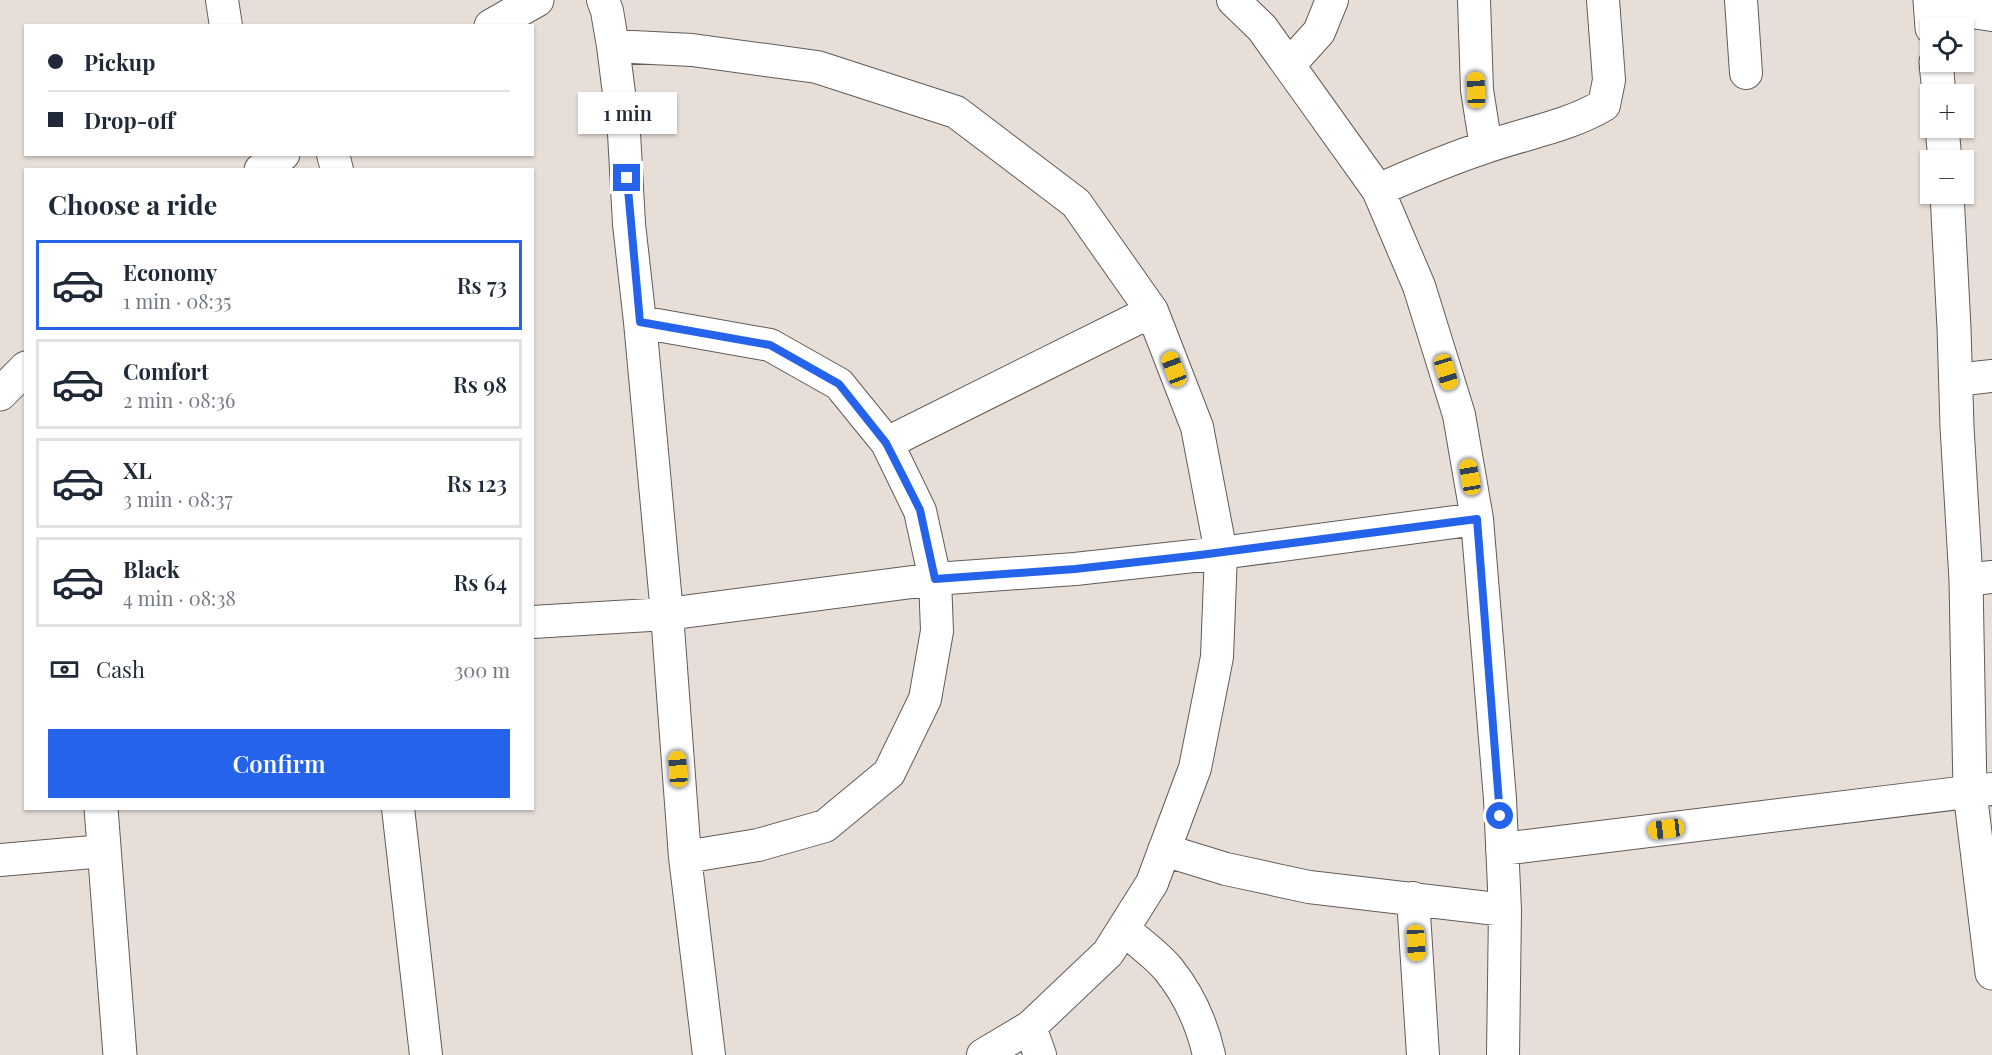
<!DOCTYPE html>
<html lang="en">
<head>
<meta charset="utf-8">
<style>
	:root { --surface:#fff; --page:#f6f6f7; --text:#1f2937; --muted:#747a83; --line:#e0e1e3; --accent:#2563eb }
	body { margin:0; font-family:"Playfair Display",serif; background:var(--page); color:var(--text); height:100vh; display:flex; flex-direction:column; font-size:22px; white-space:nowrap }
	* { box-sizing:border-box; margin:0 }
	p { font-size:20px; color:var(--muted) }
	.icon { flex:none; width:33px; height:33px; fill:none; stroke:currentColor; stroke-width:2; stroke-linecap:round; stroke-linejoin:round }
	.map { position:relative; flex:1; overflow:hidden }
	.side { position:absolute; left:24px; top:168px; width:510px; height:642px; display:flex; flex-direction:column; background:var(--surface); border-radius:0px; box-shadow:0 2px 4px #0004 }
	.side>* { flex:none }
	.hud { position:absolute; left:24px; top:24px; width:510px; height:132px; border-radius:0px; box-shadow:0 2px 4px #0004; display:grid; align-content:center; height:132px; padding:0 24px; background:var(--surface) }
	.buttons { position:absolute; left:1920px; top:18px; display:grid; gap:12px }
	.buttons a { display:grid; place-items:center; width:54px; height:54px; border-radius:0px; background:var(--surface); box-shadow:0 2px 4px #0004; font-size:30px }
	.end { position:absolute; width:27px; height:27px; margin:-14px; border:8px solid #2563eb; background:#fff; box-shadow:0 0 0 3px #fff }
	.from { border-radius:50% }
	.bubble { position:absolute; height:42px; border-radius:0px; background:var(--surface); box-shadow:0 2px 4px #0004; font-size:20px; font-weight:600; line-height:42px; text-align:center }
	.car { position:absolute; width:18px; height:36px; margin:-18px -9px; border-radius:8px; box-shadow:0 0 4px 2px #0007; background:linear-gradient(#f5c518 24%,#345 0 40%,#f5c518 0 76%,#345 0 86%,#f5c518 0) }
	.hud b { display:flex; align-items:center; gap:21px; height:57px; font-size:22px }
	.hud b+b { border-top:2px solid var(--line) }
	.hud i { width:15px; height:15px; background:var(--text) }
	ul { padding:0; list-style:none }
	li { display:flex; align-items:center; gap:18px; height:90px; margin:0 12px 9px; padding:0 12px; border:3px solid var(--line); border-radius:0px }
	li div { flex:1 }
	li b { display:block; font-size:22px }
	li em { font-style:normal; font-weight:600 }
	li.selected { border-color:var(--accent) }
	li>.icon { width:54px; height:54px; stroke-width:1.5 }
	h2 { padding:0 24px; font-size:27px; line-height:72px }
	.pay { display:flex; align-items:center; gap:15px; height:66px; padding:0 24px; font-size:22px }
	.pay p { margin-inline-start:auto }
	.action { display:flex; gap:12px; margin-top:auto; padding:12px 24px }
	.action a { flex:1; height:69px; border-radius:0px; background:var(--accent); color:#fff; font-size:24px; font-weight:600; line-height:69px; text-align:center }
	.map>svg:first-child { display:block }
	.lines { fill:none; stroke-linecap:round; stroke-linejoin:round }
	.minor-casing { stroke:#625b56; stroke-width:34 }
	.tertiary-casing { stroke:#625b56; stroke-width:35 }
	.minor { stroke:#fff; stroke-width:32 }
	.tertiary { stroke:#fff; stroke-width:33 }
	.route { stroke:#2563eb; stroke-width:8 }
</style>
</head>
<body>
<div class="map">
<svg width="1992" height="1055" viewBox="0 0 1992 1055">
	<rect width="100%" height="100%" fill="#e7ded8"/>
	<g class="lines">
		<!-- minor casing -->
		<g class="minor-casing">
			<path id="minor" d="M 222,0 L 226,26
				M 603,0 L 607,11 L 613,46 L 624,133 L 629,224 L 640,322 L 770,345 L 839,384 L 887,443 L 920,511 L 935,579 L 937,631 L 925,699 L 889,773 L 825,826 L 758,845 L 685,857 L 709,1055
				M 1233,0 L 1262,28 L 1378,190 L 1419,286 L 1459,415 L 1477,519 L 1500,799 L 1505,910 L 1503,1055
				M 1474,0 L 1477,90 L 1486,147
				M 1741,0 L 1746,73
				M 1930,6 L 1992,15
				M 613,46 L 692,50 L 817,67 L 956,112 L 1076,203 L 1152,311 L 1197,427 L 1221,553 L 1217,657 L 1195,768 L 1152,883 L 1108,953 L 1030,1027 L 983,1055
				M 1289,65 L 1319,32 L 1332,0
				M 333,154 L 337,170
				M 1378,190 C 1414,174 1449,159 1486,147 C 1526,133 1569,126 1604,105 L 1609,80 L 1603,0
				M 640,322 L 667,614 L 685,857
				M 1956,380 L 1992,376
				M 887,443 L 1152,311
				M 1966,580 L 1992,577
				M 532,622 L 667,614 L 935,579 L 1075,569 L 1221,553 L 1477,519
				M 398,808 L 426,1055
				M 1502,849 L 1992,789
				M 1164,850 L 1226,869 L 1309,887 L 1505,910
				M 0,860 L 104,851
				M 1413,898 L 1423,1055
				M 1123,929 C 1138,942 1156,954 1169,970 C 1189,995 1202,1024 1209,1055
				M 1030,1027 L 1040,1055"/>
		</g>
		<!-- tertiary casing -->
		<g class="tertiary-casing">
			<path id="tertiary" d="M 1930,0 L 1932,28
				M 491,26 L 537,0
				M 1936,62 L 1939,94
				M 1942,128 L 1945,160
				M 261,170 L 283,154
				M 1947,194 L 1954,328 L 1957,427 L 1966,580 L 1970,792 L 1992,973
				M 0,394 L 26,368
				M 101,808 L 120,1055"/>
		</g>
		<!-- minor -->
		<use href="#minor" class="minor"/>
		<!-- tertiary -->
		<use href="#tertiary" class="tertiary"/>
	</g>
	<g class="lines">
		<!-- route -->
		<path class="route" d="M 627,178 L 640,322 L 770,345 L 839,384 L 886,443 L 912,494 L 920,510 L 935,579 L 1075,569 L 1200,555 L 1477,519 L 1500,816"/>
	</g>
</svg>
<div class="buttons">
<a><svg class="icon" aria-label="locate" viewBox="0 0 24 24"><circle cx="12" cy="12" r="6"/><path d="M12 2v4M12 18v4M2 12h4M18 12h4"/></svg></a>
<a>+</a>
<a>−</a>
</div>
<i class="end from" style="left:1500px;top:816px"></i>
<i class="end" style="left:627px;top:178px"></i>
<div class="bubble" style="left:578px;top:92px;width:99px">1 min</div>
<i class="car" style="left:1476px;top:90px;rotate:358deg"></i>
<i class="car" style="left:1174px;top:369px;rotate:339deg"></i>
<i class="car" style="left:1446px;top:372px;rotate:163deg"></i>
<i class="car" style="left:1470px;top:477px;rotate:350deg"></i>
<i class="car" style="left:678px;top:769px;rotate:356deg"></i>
<i class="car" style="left:1666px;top:829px;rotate:263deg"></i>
<i class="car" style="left:1416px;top:943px;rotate:177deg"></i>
<div class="hud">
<b><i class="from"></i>Pickup</b>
<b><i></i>Drop-off</b>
</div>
<section class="side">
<h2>Choose a ride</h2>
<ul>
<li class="selected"><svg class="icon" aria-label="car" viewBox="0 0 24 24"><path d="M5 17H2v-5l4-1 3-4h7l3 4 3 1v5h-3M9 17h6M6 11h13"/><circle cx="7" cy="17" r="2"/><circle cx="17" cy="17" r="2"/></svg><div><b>Economy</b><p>1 min · 08:35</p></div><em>Rs 73</em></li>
<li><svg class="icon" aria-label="car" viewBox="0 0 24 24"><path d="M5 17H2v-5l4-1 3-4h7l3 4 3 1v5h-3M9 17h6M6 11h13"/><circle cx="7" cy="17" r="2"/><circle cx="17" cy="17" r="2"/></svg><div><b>Comfort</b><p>2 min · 08:36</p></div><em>Rs 98</em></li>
<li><svg class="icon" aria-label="car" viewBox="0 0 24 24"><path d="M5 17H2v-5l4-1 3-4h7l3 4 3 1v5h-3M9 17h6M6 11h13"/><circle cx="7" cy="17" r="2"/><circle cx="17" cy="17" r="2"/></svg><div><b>XL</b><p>3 min · 08:37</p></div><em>Rs 123</em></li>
<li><svg class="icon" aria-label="car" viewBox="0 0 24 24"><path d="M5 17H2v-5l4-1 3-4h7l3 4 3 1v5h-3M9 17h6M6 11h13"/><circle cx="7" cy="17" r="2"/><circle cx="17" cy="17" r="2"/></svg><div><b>Black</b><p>4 min · 08:38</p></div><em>Rs 64</em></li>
</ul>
<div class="pay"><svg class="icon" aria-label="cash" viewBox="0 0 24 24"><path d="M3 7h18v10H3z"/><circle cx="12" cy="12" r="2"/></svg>Cash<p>300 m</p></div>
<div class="action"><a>Confirm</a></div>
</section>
</div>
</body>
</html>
